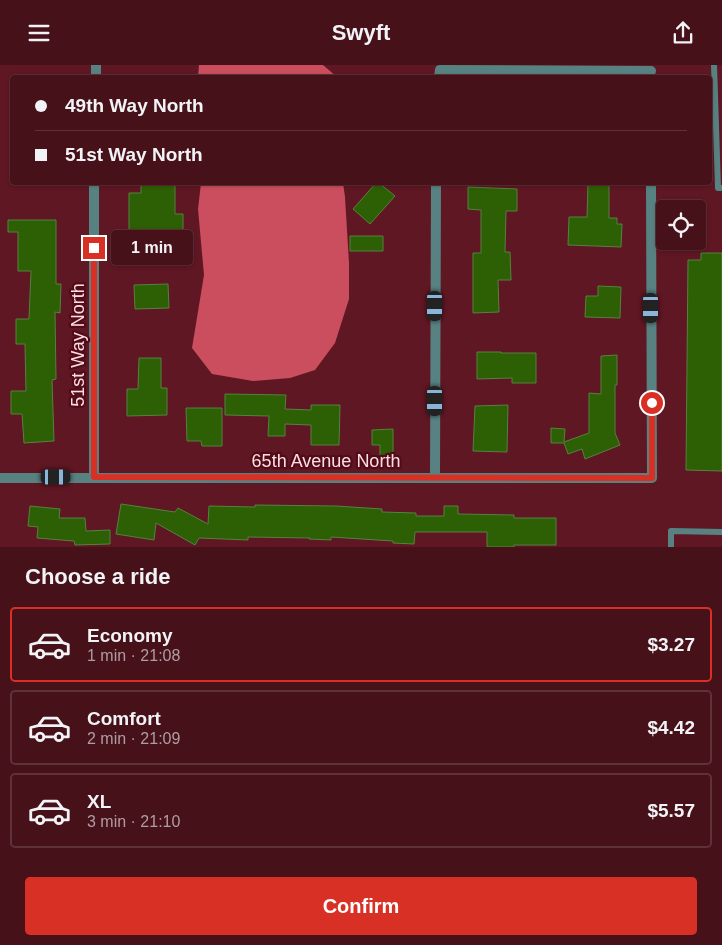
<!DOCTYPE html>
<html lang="en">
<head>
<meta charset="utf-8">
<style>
	:root { --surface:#47111a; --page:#511f27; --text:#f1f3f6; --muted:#b09da2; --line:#5f3139; --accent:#d93025 }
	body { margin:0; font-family:Arial,sans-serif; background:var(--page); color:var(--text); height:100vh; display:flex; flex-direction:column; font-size:19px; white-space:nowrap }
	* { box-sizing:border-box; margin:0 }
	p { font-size:16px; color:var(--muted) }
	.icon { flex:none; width:28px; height:28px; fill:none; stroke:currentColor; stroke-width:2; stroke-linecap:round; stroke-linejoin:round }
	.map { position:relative; height:482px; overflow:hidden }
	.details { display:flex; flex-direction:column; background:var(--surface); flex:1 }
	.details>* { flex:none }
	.guide { position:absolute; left:10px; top:10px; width:702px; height:110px; border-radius:5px; box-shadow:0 1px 4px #0004,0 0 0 1px var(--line); display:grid; align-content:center; height:110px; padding:0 25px; background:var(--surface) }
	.buttons { position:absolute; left:656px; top:135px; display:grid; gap:10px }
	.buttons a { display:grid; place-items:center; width:50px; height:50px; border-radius:5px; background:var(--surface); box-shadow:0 1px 4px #0004,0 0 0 1px var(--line); font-size:25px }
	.end { position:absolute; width:22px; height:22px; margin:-11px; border:6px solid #d93025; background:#fff; box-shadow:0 0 0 2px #fff }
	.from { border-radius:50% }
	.bubble { position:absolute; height:35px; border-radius:5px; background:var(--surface); box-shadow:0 1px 4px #0004,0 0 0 1px var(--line); font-size:16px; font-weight:600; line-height:35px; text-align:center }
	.car { position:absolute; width:15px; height:30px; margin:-15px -8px; border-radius:6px; box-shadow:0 0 4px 1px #0007; background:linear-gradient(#222 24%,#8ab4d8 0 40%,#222 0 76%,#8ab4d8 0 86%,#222 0) }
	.guide b { display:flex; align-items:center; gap:18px; height:48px; font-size:19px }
	.guide b+b { border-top:1px solid var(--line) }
	.guide i { width:12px; height:12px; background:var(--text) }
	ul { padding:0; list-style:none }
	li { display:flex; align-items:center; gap:15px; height:75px; margin:0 10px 8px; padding:0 15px; border:2px solid var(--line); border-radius:5px }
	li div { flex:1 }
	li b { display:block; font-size:19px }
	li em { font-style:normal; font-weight:600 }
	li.active { border-color:var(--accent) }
	li>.icon { width:45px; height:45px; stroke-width:1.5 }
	h2 { padding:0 25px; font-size:22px; line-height:60px }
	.cta { display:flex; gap:10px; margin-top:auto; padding:10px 25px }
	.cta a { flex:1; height:58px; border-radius:5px; background:var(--accent); color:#fff; font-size:20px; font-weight:600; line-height:58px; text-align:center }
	header { display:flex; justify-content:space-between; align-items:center; height:65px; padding:0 25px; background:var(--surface); font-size:22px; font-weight:600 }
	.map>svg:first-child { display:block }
	.water { fill:#ca4e5d }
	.building { fill:#2d5f04; stroke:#578141 }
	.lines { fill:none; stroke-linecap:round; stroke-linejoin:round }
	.service { stroke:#588282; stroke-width:6 }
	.minor { stroke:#588282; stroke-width:10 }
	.route { stroke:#d93025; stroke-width:6 }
	.labels { text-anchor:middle; stroke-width:4.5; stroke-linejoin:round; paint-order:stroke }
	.street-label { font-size:18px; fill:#fce0e1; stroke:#530a19 }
</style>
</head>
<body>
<header><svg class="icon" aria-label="menu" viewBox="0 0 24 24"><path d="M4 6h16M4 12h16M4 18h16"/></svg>Swyft<svg class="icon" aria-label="share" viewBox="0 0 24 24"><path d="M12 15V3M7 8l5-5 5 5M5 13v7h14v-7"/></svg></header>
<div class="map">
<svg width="722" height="483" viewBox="0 0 722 483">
	<rect width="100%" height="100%" fill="#5f1723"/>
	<!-- water -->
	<path class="water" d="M 199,0 L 323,0 L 337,12 L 198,12 Z
		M 201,118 L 343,118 L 345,132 L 349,198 L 349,234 L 335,278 L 315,305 L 290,313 L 253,316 L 212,309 L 192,283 L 204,210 L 198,144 Z"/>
	<!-- building -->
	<path class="building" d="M 141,118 L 175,118 L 175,149 L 183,149 L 183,172 L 129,171 L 129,128 L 141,128 Z
		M 376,118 L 379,118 L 395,131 L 370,159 L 353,144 Z
		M 588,119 L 609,119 L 609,153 L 617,153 L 617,159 L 622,159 L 621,182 L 568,180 L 569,152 L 587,152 Z
		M 468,122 L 517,124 L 517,146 L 506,146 L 505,187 L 510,187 L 511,215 L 498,215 L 499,247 L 473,248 L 473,188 L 481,188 L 481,145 L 468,144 Z
		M 8,155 L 56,155 L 56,219 L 61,219 L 60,248 L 55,247 L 56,314 L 52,315 L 54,376 L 24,378 L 22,349 L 11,349 L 11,326 L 26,326 L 25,279 L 16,279 L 16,254 L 29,254 L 31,206 L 18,206 L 18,167 L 8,167 Z
		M 350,171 L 383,171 L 383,186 L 350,186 Z
		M 701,188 L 722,188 L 722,406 L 686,405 L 688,195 L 701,195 Z
		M 168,219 L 169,243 L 135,244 L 134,220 Z
		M 598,221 L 621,222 L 620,253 L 585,252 L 586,231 L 598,231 Z
		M 477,287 L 501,287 L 501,288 L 536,288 L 536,318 L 512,318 L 512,313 L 477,314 Z
		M 617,290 L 617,320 L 615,320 L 615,368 L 620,380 L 585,394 L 582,384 L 568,389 L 564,378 L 551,378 L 551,363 L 565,364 L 564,377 L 589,368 L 589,328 L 601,329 L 601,291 Z
		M 139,293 L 161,293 L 161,323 L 167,323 L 167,350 L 127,351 L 127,324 L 138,324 Z
		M 225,329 L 286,330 L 285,344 L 311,345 L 311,340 L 340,340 L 339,380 L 311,380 L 311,360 L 285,359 L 285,371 L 268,371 L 269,351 L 225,350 Z
		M 508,340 L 507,387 L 473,386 L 475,341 Z
		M 186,343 L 222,343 L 222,381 L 202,381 L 201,376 L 187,376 Z
		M 393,364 L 393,392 L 380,392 L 380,380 L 372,380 L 372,365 Z
		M 121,439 L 175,447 L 178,443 L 208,459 L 209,441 L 255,442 L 255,440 L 336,441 L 382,444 L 382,447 L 416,448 L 416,451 L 444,451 L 444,441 L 458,441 L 458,449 L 514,450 L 514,453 L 556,453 L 556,480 L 514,480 L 514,482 L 487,482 L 487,467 L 415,467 L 414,479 L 393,478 L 393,476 L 331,472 L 331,475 L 309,474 L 310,473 L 248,472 L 248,475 L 199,473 L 195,480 L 156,458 L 154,475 L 116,469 Z
		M 30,441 L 60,444 L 59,453 L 85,453 L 86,466 L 110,465 L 110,479 L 75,480 L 74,476 L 37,473 L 38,462 L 28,461 Z"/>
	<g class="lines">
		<!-- service -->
		<path class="service" d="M 714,0 L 718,123 L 722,123
			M 671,483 L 671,466 L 722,467"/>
		<!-- minor -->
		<path class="minor" d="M 96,12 L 96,0
			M 439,12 L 440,5 L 651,6
			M 94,412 L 94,118
			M 0,413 L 652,413 L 651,118
			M 435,413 L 436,118"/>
	</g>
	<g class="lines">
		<!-- route -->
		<path class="route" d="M 94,183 L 94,412 L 652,413 L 652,338"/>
	</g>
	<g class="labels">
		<!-- street labels -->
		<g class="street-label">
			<text transform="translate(78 280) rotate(-90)" y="6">51st Way North</text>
			<text x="326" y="402">65th Avenue North</text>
		</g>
	</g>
</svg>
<div class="buttons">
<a><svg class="icon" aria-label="locate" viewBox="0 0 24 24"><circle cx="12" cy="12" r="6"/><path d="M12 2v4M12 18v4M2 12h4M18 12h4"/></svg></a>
</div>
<i class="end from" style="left:652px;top:338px"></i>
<i class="end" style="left:94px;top:183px"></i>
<div class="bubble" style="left:111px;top:165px;width:82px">1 min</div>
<i class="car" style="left:435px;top:241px;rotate:180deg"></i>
<i class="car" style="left:651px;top:243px;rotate:180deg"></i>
<i class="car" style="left:435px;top:336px;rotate:180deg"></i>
<i class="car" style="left:56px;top:412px;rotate:90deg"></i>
<div class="guide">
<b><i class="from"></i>49th Way North</b>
<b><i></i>51st Way North</b>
</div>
</div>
<section class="details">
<h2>Choose a ride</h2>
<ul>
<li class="active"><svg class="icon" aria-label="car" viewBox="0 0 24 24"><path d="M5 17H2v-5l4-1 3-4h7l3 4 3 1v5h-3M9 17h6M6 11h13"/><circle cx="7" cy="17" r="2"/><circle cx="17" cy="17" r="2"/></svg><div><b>Economy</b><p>1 min · 21:08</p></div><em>$3.27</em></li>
<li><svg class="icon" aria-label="car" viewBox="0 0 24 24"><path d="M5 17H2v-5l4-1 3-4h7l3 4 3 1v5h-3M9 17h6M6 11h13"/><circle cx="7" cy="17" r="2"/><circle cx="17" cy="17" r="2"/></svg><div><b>Comfort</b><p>2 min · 21:09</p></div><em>$4.42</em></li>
<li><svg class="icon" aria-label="car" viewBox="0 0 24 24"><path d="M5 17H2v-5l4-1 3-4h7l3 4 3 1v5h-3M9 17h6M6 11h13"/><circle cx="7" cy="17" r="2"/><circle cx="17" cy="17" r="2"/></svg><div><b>XL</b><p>3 min · 21:10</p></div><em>$5.57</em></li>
</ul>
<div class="cta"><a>Confirm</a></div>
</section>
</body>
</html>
